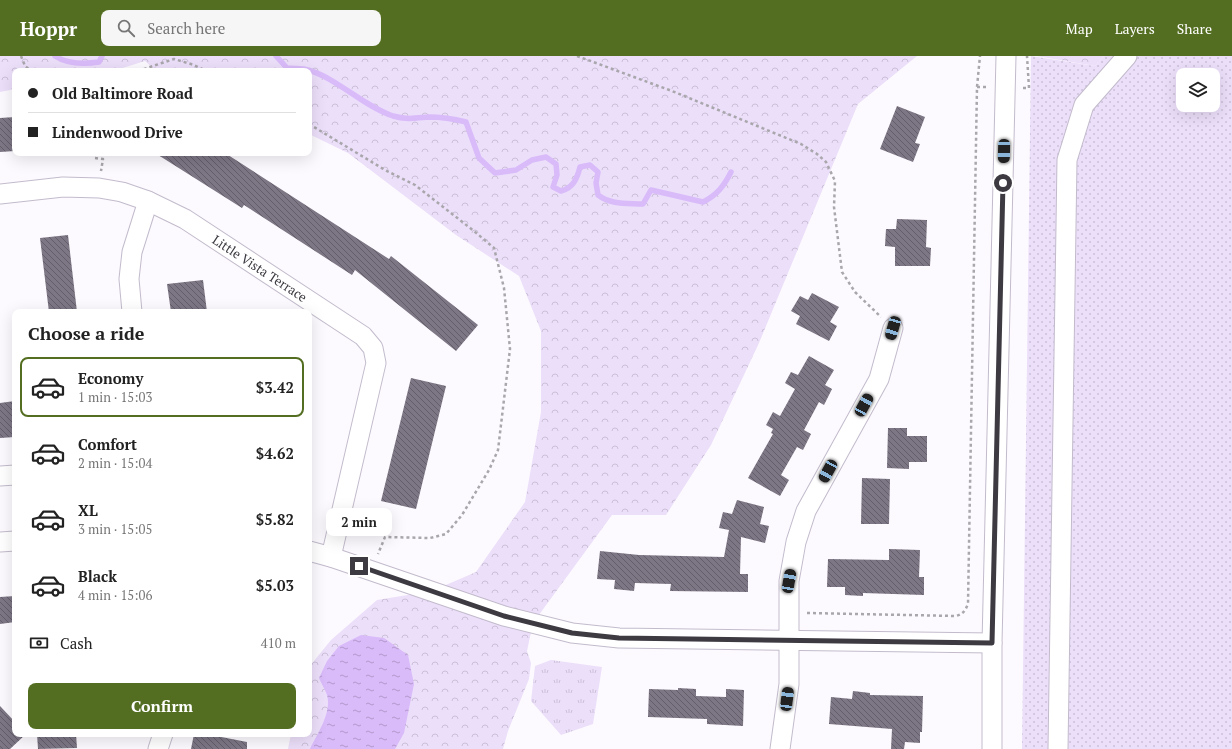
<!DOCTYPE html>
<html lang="en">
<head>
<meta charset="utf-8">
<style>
	:root { --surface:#fff; --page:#f6f6f6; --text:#222; --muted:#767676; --line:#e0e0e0; --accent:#546e21 }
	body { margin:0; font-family:"PT Serif",serif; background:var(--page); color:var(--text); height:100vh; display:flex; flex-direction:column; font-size:15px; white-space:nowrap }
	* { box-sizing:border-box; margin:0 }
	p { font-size:13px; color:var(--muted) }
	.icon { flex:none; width:22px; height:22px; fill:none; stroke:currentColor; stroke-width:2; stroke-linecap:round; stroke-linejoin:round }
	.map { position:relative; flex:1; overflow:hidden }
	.panel { position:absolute; left:12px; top:253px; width:300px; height:428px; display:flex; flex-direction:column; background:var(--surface); border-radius:8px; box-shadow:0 4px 16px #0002 }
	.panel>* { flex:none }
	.top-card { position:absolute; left:12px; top:12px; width:300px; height:88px; border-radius:8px; box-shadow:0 4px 16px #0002; display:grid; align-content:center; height:88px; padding:0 16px; background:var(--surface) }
	.controls { position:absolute; left:1176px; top:12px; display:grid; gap:8px }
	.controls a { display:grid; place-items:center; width:44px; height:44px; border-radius:8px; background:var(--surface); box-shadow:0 4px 16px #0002; font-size:20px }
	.end { position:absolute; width:18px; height:18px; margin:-9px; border:5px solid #3d3a41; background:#fff; box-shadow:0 0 0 2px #fff }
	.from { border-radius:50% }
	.bubble { position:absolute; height:28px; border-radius:8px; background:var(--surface); box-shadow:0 4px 16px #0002; font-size:13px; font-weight:700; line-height:28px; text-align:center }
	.car { position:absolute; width:12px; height:24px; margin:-12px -6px; border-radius:5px; box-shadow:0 0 3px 1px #0007; background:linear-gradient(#222 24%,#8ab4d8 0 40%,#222 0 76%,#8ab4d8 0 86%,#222 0) }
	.top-card b { display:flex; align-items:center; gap:14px; height:38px; font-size:15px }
	.top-card b+b { border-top:1px solid var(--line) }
	.top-card i { width:10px; height:10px; background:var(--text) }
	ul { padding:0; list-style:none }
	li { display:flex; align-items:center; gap:12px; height:60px; margin:0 8px 6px; padding:0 8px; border:2px solid transparent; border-radius:8px }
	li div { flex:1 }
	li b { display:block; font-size:15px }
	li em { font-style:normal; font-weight:700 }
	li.current { border-color:var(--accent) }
	li>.icon { width:36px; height:36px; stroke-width:1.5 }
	h2 { padding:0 16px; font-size:18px; line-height:48px }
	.pay { display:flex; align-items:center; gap:10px; height:44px; padding:0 16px; font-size:15px }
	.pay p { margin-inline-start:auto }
	.action { display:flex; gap:8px; margin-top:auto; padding:8px 16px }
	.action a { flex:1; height:46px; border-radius:8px; background:var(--accent); color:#fff; font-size:16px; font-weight:700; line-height:46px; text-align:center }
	header { display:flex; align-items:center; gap:24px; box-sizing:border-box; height:56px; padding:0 20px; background:var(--accent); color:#fff }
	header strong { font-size:19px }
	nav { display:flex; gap:22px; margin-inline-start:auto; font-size:14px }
	.search { width:280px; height:36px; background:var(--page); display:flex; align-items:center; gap:10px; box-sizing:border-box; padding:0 14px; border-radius:8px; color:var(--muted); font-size:15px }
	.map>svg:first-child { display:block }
	.grass { fill:url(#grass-dots); fill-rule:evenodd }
	.forest { fill:url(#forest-crowns) }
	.park { fill:url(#park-tufts) }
	.water { fill:url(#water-ripples) }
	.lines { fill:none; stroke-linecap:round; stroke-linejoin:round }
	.stream { stroke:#d9bbf9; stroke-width:5.5 }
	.building { fill:url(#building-back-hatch) }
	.minor-casing { stroke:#c3bbcc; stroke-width:21 }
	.path { stroke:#a9a6ac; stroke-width:2.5; stroke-dasharray:3 3; stroke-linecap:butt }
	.minor { stroke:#fff; stroke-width:19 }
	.route { stroke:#3d3a41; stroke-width:5 }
	.labels { text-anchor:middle; stroke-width:4; stroke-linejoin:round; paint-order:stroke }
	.street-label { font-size:13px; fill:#3d3a41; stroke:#fcfafe }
</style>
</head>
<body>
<header>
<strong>Hoppr</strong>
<div class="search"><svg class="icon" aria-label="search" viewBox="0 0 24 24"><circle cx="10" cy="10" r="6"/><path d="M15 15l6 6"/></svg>Search here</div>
<nav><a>Map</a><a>Layers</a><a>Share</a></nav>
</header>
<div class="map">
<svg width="1232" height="693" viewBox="0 0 1232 693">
	<defs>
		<pattern id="grass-dots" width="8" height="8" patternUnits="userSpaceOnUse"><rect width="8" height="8" fill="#ecdffa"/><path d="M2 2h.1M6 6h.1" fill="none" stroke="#cbc0d8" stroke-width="1.8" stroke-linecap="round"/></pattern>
		<pattern id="forest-crowns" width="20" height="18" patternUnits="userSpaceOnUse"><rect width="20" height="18" fill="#ecdffa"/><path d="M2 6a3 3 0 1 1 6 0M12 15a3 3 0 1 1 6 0" fill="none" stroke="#cbc0d8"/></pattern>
		<pattern id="park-tufts" width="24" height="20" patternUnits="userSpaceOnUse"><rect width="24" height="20" fill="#ecdffa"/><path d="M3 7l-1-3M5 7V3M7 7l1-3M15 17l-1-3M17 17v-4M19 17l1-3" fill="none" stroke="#cbc0d8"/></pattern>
		<pattern id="water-ripples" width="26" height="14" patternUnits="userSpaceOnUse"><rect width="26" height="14" fill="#d9bbf9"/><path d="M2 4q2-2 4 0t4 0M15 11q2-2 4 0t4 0" fill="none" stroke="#b199cb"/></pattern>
		<pattern id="building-back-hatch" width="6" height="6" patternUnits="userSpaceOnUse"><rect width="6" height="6" fill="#7d7685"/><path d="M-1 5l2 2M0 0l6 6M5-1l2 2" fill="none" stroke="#625d69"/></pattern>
	</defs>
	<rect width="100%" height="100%" fill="#fcfafe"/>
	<!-- grass -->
	<path class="grass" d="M 1031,0 L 1095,10 L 1104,0 L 1232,0 L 1232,693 L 1022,693 ZM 1183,19 L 1213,19 L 1213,49 L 1183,49 Z"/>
	<!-- forest -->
	<path class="forest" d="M 0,0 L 917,0 L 858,48 L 759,287 L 711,389 L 666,459 L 612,459 L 533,567 L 527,595 L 531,607 L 529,623 L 508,675 L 503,693 L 288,693 L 291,678 L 309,678 L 309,611 L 331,584 L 377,544 L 432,535 L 476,516 L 525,446 L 541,356 L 541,275 L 519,220 L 456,179 L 348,97 L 309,78 L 309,15 L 156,15 L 145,5 L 113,15 L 15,15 L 15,33 L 0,36 Z
		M 1036,0 L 1104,0 L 1095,10 Z"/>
	<!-- park -->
	<path class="park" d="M 551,604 L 602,611 L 593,668 L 561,679 L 531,645 L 535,610 Z"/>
	<!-- water -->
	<path class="water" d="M 361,579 L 384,582 L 408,599 L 414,628 L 404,677 L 395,693 L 310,693 C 317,678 332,657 327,639 C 325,633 321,627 319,622 L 327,605 L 339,590 Z"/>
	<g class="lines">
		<!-- stream -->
		<path class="stream" d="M 55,0 C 67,8 85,8 99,6 L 102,0
			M 276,0 L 287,12 C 294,13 302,12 308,14 C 337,22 363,50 393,60 C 406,64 416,62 429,61 C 441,61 454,63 466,66 L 479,102 L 495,117 L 516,114 L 532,104 L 546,101 L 556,108 L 557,119 L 553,131 L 561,135 C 573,132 577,123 580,111 L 590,109 L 598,116 L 596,127 L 598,139 C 611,149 627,147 643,148 L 651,134 L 703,146 C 717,139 724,130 731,116"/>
	</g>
	<!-- building -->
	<path class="building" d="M 897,50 L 925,61 L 915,87 L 920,88 L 913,106 L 880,93 Z
		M 15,61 L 15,95 L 0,96 L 0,62 Z
		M 155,97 L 225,97 L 389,203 L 391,200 L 478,269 L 456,295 L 355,214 L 352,219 L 244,149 L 242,152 Z
		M 897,163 L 927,164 L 926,191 L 931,192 L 930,210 L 895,210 L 895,191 L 885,190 L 886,173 L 896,173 Z
		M 68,179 L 77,256 L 49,256 L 40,182 Z
		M 203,224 L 207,256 L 171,256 L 167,228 Z
		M 812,237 L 839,251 L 830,266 L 837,270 L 829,285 L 796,268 L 800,260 L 791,255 L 800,240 L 808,244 Z
		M 809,300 L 834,314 L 825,329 L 832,333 L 824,349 L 819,346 L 804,374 L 811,378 L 803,394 L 797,391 L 781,419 L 789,424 L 780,440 L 748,422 L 773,378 L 771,377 L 773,373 L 766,369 L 773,356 L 780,360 L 795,333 L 785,327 L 791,316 L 798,319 Z
		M 411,322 L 446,330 L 416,453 L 381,445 Z
		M 15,345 L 15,381 L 0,382 L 0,347 Z
		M 888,372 L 907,372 L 907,380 L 927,380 L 927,406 L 909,406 L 909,413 L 887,412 Z
		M 862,422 L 890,423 L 889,468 L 861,468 Z
		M 737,444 L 764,451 L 760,468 L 769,470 L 765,487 L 741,481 L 740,518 L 748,518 L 748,536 L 670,535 L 671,528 L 635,527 L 634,535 L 614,533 L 615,524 L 597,523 L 600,495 L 639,499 L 724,501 L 729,474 L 719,472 L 723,456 L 732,458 Z
		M 889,493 L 920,494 L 919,521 L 924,521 L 924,539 L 863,537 L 863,540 L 845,539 L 845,531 L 827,531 L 828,503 L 889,504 Z
		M 15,540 L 15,566 L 0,568 L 0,541 Z
		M 678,632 L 696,633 L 696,640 L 726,641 L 726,633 L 744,634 L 743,670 L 707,668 L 707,663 L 648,661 L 649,633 L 678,634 Z
		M 853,635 L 870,637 L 870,639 L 923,640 L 922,676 L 920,676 L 920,687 L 905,686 L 904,693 L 891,693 L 892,673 L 829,668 L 831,641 L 852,643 Z
		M 0,650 L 15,666 L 15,678 L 26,678 L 10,693 L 0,693 Z
		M 37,678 L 76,678 L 77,692 L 38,693 Z
		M 194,678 L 206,678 L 247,686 L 247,693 L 191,693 Z"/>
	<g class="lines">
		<!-- minor casing -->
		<g class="minor-casing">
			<g id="minor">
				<path id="s1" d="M 0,138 L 63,131 L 99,132 L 122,136 L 148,145 L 185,163 L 363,280 L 373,292 L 376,307 L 331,501"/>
				<path d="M 132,256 L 129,223 L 132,196 L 148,145"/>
				<path d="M 0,420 L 15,419"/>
				<path d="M 0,486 L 15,485"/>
				<path d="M 309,495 L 331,501 L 504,560 L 572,577 L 619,582 L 992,587"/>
				<path d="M 158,693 L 163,678"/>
				<path d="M 780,693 L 789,628 L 789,525 L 796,486 L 806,455 L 879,323 L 893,272"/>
				<path d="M 992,693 L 992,587 L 1006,0"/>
				<path d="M 1058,693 L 1067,104 L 1084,49 L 1127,0"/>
			</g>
		</g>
		<!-- path -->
		<path class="path" d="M 21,0 L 25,10 L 31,15
			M 577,0 L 672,35 L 801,88 L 817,98 L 826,106 L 835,125 L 834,151 L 842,216 L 855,236 L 881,261
			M 138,15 L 174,3 L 191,8 L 207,15
			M 977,31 L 988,31
			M 1023,32 L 1029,32 L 1027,0
			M 309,68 L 385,114 L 415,129 L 474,175 L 494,192 L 504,232 L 510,293 L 498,394 L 489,414 L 462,459 L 446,478 L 430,482 L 385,481 L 378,498
			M 94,97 L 94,102 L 103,103 L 101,115
			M 807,557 L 956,560 C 963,558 965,555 968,548 L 977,31 L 980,0"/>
		<!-- minor -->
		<use href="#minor" class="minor"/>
	</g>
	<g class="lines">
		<!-- route -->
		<path class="route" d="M 359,510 L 504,560 L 572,577 L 619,582 L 992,587 L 1003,127"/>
	</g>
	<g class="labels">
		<!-- street labels -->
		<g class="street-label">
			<text dy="5" stroke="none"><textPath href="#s1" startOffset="281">Little Vista Terrace</textPath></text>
		</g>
	</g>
</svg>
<div class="controls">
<a><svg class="icon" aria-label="layers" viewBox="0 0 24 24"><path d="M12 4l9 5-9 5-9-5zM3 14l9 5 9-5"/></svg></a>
</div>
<i class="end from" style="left:1003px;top:127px"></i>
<i class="end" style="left:359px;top:510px"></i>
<div class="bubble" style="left:326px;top:452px;width:66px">2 min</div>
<i class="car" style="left:1004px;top:95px;rotate:181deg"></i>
<i class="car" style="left:893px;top:272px;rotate:196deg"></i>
<i class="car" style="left:864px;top:349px;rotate:29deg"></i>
<i class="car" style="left:828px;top:415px;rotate:209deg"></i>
<i class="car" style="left:789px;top:525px;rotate:10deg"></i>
<i class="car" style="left:787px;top:643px;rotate:7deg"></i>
<div class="top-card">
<b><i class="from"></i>Old Baltimore Road</b>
<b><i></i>Lindenwood Drive</b>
</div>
<section class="panel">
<h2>Choose a ride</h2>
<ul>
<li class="current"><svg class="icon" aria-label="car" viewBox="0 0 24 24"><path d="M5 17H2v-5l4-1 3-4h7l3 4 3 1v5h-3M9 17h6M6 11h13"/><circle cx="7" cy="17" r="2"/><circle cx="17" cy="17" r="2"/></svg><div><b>Economy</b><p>1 min · 15:03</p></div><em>$3.42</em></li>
<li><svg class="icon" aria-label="car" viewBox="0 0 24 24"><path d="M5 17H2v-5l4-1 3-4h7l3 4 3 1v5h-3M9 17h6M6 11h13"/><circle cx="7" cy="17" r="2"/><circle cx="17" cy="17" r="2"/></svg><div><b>Comfort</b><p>2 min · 15:04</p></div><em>$4.62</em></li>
<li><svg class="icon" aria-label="car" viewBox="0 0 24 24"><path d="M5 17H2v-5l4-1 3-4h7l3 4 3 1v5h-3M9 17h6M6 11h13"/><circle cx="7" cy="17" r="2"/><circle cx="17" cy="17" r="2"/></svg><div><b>XL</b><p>3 min · 15:05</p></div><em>$5.82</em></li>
<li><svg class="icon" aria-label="car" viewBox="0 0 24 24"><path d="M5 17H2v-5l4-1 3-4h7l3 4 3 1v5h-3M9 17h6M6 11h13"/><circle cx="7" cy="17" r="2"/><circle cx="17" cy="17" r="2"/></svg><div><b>Black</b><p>4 min · 15:06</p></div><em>$5.03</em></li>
</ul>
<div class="pay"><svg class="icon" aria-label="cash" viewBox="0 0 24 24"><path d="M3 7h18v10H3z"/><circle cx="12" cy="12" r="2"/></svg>Cash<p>410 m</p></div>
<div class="action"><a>Confirm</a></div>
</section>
</div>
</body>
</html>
